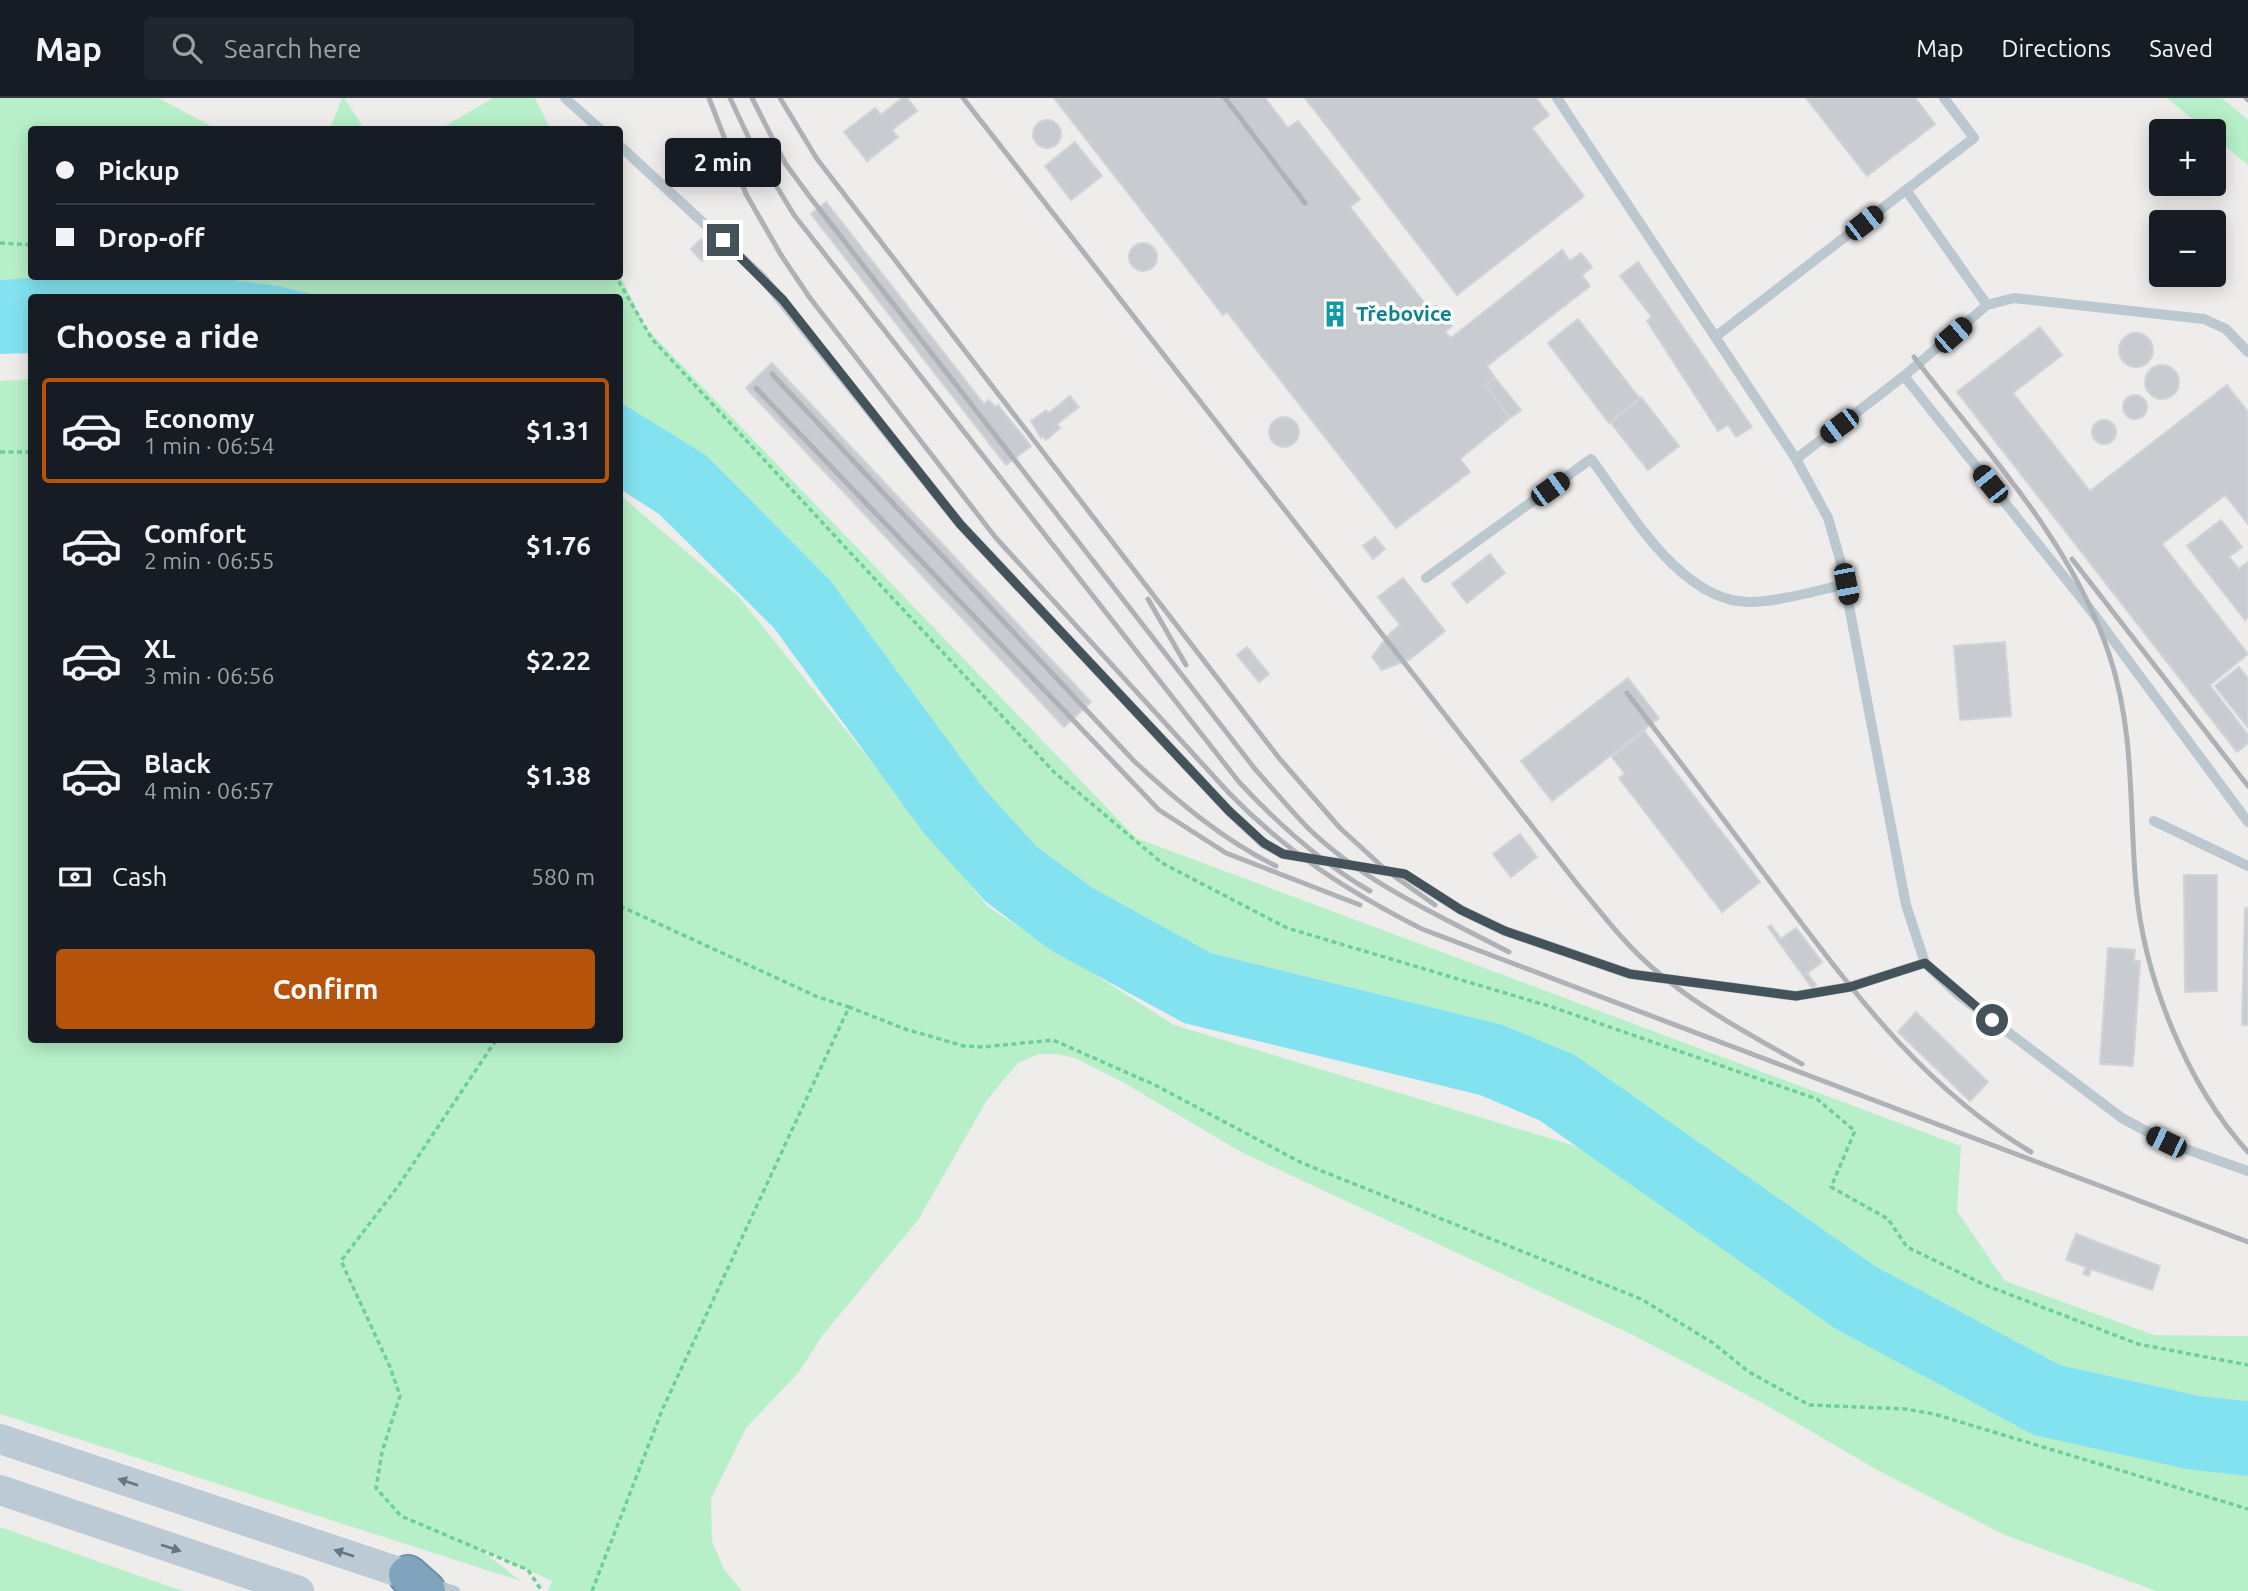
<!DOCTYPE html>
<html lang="en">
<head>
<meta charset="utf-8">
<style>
	:root { --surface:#171b24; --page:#20242c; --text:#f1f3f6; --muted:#9ea1a6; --line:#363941; --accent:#b45309 }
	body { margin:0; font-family:Ubuntu,sans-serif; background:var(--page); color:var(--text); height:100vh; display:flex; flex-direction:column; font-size:26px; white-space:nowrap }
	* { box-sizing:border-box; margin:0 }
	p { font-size:23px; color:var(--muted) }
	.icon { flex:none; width:38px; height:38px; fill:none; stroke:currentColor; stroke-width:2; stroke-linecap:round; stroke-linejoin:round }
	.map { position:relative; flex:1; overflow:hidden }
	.details { position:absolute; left:28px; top:196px; width:595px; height:749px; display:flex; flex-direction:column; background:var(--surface); border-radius:7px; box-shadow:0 4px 18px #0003 }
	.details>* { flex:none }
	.top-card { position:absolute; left:28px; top:28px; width:595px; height:154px; border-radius:7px; box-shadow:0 4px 18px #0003; display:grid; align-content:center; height:154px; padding:0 28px; background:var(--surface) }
	.tools { position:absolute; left:2149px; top:21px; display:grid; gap:14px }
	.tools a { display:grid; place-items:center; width:77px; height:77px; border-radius:7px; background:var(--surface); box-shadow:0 4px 18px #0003; font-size:35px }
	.end { position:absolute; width:32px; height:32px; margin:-16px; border:9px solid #44525a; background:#fff; box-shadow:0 0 0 4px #fff }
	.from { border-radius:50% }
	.bubble { position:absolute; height:49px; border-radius:7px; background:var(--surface); box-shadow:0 4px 18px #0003; font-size:23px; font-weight:700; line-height:49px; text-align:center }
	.car { position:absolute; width:21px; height:42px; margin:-21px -10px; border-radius:9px; box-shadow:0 0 5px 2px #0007; background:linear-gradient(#222 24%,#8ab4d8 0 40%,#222 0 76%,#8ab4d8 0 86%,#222 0) }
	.top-card b { display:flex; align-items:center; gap:24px; height:66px; font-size:26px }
	.top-card b+b { border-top:2px solid var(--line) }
	.top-card i { width:18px; height:18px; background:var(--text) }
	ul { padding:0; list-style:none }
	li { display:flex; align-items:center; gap:21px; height:105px; margin:0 14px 10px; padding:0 14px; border:4px solid transparent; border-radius:7px }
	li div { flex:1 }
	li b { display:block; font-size:26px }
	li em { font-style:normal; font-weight:700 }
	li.current { border-color:var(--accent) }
	li>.icon { width:63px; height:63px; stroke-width:1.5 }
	h2 { padding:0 28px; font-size:32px; line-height:84px }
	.pay { display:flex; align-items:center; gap:18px; height:77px; padding:0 28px; font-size:26px }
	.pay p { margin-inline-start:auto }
	.action { display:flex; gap:14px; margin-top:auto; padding:14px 28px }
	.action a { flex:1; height:80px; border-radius:7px; background:var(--accent); color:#fff; font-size:28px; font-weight:700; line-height:80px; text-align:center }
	header { display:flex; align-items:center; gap:42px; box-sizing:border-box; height:98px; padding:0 35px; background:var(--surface); border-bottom:2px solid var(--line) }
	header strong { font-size:33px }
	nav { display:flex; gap:38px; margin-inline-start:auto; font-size:24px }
	.search { width:490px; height:63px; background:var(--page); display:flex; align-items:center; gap:18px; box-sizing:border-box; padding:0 24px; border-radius:7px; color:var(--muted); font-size:26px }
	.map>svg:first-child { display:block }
	.green { fill:#b7f0c8 }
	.water { fill:#82e2ef }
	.building { fill:#c8ccd1; stroke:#d0d3d8; stroke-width:2 }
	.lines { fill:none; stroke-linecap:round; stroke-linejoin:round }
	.motorway-casing { stroke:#6c8fa9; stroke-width:42 }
	.path { stroke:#6ecf96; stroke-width:3.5; stroke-dasharray:5 3.5; stroke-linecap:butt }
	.service { stroke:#bcc8cf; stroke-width:10 }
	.secondary { stroke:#bbcad4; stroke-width:30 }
	.motorway { stroke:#81a4be; stroke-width:38 }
	.rail { stroke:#aeb2b7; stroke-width:5 }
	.oneway { fill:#68767f }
	.route { stroke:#44525a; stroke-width:9 }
	.labels { text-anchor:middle; stroke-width:7; stroke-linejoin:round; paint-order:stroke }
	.culture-label { font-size:21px; font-weight:bold; fill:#0d838f; stroke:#fff; text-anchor:start }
</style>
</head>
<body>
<header>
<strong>Map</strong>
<div class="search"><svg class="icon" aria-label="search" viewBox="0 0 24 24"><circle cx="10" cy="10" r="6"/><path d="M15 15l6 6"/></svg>Search here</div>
<nav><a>Map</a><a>Directions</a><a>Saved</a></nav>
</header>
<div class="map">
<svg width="2248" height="1493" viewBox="0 0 2248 1493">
	<rect width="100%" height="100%" fill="#efecec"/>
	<!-- green -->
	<path class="green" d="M 0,0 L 158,0 L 217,31 L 32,32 L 32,178 L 55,179 L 0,182 Z
		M 342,0 L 344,0 L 364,31 L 330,31 Z
		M 493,0 L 535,0 L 550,31 L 440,31 Z
		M 2167,0 L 2222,0 L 2248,22 L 2248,67 L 2214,39 L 2214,33 L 2207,33 Z
		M 620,177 L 645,229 L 1136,740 L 1961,1048 L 1957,1113 L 2005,1183 L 2154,1237 L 2248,1238 L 2248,1303 L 2200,1298 L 2060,1267 L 1875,1168 L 1575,957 L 1503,927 L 1211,855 L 1093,790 L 1036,748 L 981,687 L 830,482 L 706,357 L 620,304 L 620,200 L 325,199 L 279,188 L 210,179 Z
		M 32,281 L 32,942 L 620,942 L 620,397 L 738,498 L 988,809 L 1174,927 L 1575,1048 L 1623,1067 L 2167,1358 L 2248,1378 L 2248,1493 L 2156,1493 L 2005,1437 L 1879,1373 L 1766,1307 L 1633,1237 L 1243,1055 L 1119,982 L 1075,960 L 1057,956 L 1039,956 L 1018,965 L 987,1002 L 918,1122 L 822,1238 L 799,1274 L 746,1330 L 711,1401 L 712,1444 L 724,1471 L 742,1493 L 548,1493 L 552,1483 L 477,1449 L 521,1483 L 0,1316 L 0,283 Z
		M 0,1429 L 168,1488 L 184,1493 L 0,1493 Z"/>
	<!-- water -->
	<path class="water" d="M 55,178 L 210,179 L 279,188 L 325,199 L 32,200 L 31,255 L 0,256 L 0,182 Z
		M 620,304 L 706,357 L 830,482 L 981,687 L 1036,748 L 1093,790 L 1211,855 L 1503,927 L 1575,957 L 1875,1168 L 2060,1267 L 2200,1298 L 2248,1303 L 2248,1378 L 2187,1371 L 2034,1337 L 1836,1231 L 1539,1022 L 1480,997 L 1184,925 L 1052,853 L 985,803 L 923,734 L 774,530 L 659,416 L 620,391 Z"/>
	<!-- building -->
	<path class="building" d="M 902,0 L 907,0 L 917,13 L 892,32 L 898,39 L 867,63 L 844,34 L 875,10 L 881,17 Z
		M 1054,0 L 1265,0 L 1288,30 L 1298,23 L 1360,101 L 1350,109 L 1430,212 L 1436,208 L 1452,228 L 1445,234 L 1451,240 L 1562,152 L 1570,163 L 1581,155 L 1592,169 L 1582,177 L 1590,188 L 1487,268 L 1495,280 L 1485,287 L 1510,320 L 1460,361 L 1470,374 L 1396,430 L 1227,214 L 1223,217 Z
		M 1305,0 L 1536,0 L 1549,17 L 1532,30 L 1584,98 L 1457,197 Z
		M 1806,0 L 1915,0 L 1935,26 L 1867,78 Z
		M1033 36a14 14 0 1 1 28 0a14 14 0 1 1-28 0Z
		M 1075,44 L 1102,78 L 1071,102 L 1045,68 Z
		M 826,104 L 984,306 L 989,302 L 995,309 L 998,307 L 1031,348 L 1006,367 L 811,116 Z
		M 701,141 L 712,153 L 702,163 L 691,151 Z
		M1129 159a14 14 0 1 1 28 0a14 14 0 1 1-28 0Z
		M 1638,164 L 1752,329 L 1736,339 L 1728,327 L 1718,333 L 1647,223 L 1652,219 L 1620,178 Z
		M 1578,221 L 1640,301 L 1609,325 L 1548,245 Z
		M 2040,229 L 2062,257 L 2013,295 L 2090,393 L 2227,287 L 2248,314 L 2248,426 L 2225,397 L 2162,446 L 2248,556 L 2210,587 L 2248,637 L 2248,645 L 2237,654 L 1957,294 Z
		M2119 252a17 17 0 1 1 34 0a17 17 0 1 1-34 0Z
		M 772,265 L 1091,604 L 1064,629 L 746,290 Z
		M2145 284a17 17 0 1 1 34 0a17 17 0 1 1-34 0Z
		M 1495,280 L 1521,312 L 1510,320 L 1485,287 Z
		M2123 309a12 12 0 1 1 24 0a12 12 0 1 1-24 0Z
		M 1070,298 L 1079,309 L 1057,326 L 1060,330 L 1046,342 L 1043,338 L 1041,340 L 1031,323 L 1046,312 L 1049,315 Z
		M 1641,299 L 1679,348 L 1648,372 L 1610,324 Z
		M1269 334a15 15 0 1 1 30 0a15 15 0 1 1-30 0Z
		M2092 334a12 12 0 1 1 24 0a12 12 0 1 1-24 0Z
		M 2221,422 L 2242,449 L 2229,459 L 2239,471 L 2248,464 L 2248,519 L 2245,522 L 2187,448 Z
		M 1375,439 L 1385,451 L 1373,461 L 1363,448 Z
		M 1490,456 L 1505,475 L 1467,505 L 1452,486 Z
		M 1403,480 L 1445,533 L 1410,561 L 1382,572 L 1372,559 L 1390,535 L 1400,527 L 1378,499 Z
		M 2005,544 L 2011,618 L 1960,622 L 1954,548 Z
		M 1247,549 L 1269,576 L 1259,584 L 1237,557 Z
		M 2239,569 L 2248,580 L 2248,630 L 2215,588 Z
		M 1628,580 L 1659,620 L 1552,703 L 1521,663 Z
		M 1644,633 L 1760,784 L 1722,814 L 1619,680 L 1625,676 L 1612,659 Z
		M 1520,736 L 1537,759 L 1511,779 L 1493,756 Z
		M 2184,777 L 2217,777 L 2217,893 L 2185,894 Z
		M 2245,810 L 2248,810 L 2248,927 L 2242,927 Z
		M 1771,827 L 1781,841 L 1796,830 L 1822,864 L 1807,875 L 1816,887 L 1812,890 L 1768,829 Z
		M 2108,850 L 2135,852 L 2134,863 L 2140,863 L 2133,968 L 2100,966 Z
		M 1916,914 L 1988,984 L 1970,1003 L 1898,934 Z
		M 2076,1136 L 2160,1168 L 2152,1192 L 2091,1171 L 2089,1178 L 2083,1176 L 2086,1169 L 2066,1162 Z"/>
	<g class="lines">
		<!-- motorway casing -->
		<g class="motorway-casing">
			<path id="motorway" d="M 408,1477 L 426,1493"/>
		</g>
		<!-- path -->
		<path class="path" d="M 0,145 L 32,147
			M 612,178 L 619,184 L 652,241 L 1054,674 L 1162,765 L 1287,830 L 1552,909 L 1817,1001 L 1855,1033 L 1831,1089 L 1888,1121 L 1907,1149 L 1985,1187 L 2138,1246 L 2248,1267
			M 0,354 L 32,354
			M 620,808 L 818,899 L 849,909
			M 496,942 L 399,1087 L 341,1163 L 390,1269 L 400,1298 L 382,1354 L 376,1390 L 401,1418 L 528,1472 L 542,1493
			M 592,1493 L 663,1310 L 849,909 L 905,931 L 964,948 L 983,949 L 1053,942 L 1155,987 L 1302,1065 L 1641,1201 L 1713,1245 L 1749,1274 L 1809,1307 L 1906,1311 L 1934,1316 L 2248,1411"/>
		<!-- service -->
		<path class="service" d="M 565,0 L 601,32
			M 1557,0 L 1796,361 L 1828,420 L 1840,461 L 1906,807 L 1925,865 L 1956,895 L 2122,1020 L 2166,1044 L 2248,1073
			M 620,48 L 762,179 L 960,426 L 1229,713 L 1263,745 L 1283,756 L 1404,776 L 1461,812 L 1505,833 L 1630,876 L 1796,898 L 1849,889 L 1925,865
			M 1906,92 L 1974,40 L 1944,0
			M 1715,239 L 1906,92 L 1987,207 L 2014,200 L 2204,221 L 2226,231 L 2248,254
			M 1904,278 L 2093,515 L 2248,724
			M 1796,361 L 1904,278 L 1987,207
			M 1426,480 L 1591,361 C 1629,411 1681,505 1750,504 C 1782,503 1815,493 1846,486
			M 2154,723 L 2248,768
			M 431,1485 L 455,1493"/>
		<!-- secondary -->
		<path class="secondary" d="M 0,1341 L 408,1477
			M 0,1392 L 299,1493"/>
		<!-- motorway -->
		<use href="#motorway" class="motorway"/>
		<!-- rail -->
		<path class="rail" d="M 709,0 L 746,96 L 781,157 L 810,200 L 996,440 L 1229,695 C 1286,754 1349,794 1422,831 L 2248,1144
			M 730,0 L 754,51 L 794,117 L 1239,684 C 1278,726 1320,764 1370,793
			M 752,0 L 785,65 L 810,99 L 1255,671 C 1273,691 1290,712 1309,731 C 1366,786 1440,818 1509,854
			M 780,0 L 817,61 L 1279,660 L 1340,730 L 1387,773 L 1435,807
			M 963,0 L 1578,787 C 1595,807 1610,827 1628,846 C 1675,897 1741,932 1802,966
			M 1225,0 L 1305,105
			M 2246,0 L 2248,2
			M 1914,259 C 1985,353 2073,444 2110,559 C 2135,636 2129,710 2136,789 C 2144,880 2187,987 2248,1054
			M 772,276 L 1134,663 C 1177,703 1223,742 1276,768
			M 756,290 L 1159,712 L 1226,755 L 1360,807
			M 2072,461 L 2248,688
			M 1148,501 L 1186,567
			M 1627,595 C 1678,661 1728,727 1778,794 C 1852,892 1923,990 2031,1054"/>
	</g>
	<!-- one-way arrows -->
	<defs><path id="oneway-solid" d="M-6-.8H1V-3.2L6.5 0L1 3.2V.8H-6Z" transform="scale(1.75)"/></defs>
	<g class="oneway">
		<use href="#oneway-solid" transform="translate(128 1384) rotate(-162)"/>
		<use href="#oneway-solid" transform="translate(171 1450) rotate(18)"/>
		<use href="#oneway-solid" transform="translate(344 1455) rotate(-162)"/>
	</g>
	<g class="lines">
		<!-- route -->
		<path class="route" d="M 723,142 L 783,202 L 960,426 L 1229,713 L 1264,745 L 1283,756 L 1405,776 L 1461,812 L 1505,833 L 1630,876 L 1796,898 L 1850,889 L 1925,865 L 1992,922"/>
	</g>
	<!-- icons -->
	<defs>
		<g id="building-bare" transform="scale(2.1)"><path d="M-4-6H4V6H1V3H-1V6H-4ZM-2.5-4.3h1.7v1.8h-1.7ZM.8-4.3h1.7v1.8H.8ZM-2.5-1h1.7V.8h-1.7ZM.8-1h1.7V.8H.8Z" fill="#0f9aa8" stroke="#fff" stroke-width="2.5" paint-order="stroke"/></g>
	</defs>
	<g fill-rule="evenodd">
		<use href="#building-bare" x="1335" y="216"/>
	</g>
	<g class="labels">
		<!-- culture labels -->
		<g class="culture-label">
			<text x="1356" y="223">Třebovice</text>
		</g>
	</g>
</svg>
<div class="tools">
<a>+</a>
<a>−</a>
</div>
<i class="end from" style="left:1992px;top:922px"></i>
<i class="end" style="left:723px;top:142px"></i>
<div class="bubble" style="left:665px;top:40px;width:116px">2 min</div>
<i class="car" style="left:1864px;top:125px;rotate:52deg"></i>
<i class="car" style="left:1953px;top:237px;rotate:49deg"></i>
<i class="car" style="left:1839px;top:328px;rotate:233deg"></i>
<i class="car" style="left:1990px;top:386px;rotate:321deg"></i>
<i class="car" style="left:1550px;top:391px;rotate:54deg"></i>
<i class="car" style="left:1846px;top:486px;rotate:169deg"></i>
<i class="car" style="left:2166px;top:1044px;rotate:296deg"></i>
<div class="top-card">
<b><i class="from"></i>Pickup</b>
<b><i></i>Drop-off</b>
</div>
<section class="details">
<h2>Choose a ride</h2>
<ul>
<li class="current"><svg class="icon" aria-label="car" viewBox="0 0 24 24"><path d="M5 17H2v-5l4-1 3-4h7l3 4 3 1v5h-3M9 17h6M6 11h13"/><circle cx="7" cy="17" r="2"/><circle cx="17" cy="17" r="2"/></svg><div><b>Economy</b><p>1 min · 06:54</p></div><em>$1.31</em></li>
<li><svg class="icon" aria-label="car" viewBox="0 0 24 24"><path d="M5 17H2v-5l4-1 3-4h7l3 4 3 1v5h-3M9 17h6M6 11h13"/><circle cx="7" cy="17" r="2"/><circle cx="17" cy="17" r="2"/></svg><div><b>Comfort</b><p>2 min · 06:55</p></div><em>$1.76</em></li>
<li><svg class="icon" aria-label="car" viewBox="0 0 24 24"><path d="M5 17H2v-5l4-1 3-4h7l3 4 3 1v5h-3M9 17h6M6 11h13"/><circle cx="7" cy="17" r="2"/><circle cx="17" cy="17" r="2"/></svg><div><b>XL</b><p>3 min · 06:56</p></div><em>$2.22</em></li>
<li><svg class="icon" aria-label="car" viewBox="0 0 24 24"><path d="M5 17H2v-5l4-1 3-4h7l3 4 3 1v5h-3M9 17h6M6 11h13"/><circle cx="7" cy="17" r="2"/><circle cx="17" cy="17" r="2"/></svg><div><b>Black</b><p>4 min · 06:57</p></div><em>$1.38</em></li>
</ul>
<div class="pay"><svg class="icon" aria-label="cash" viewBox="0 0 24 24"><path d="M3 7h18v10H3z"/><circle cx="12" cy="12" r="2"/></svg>Cash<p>580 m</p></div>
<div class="action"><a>Confirm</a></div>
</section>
</div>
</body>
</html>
